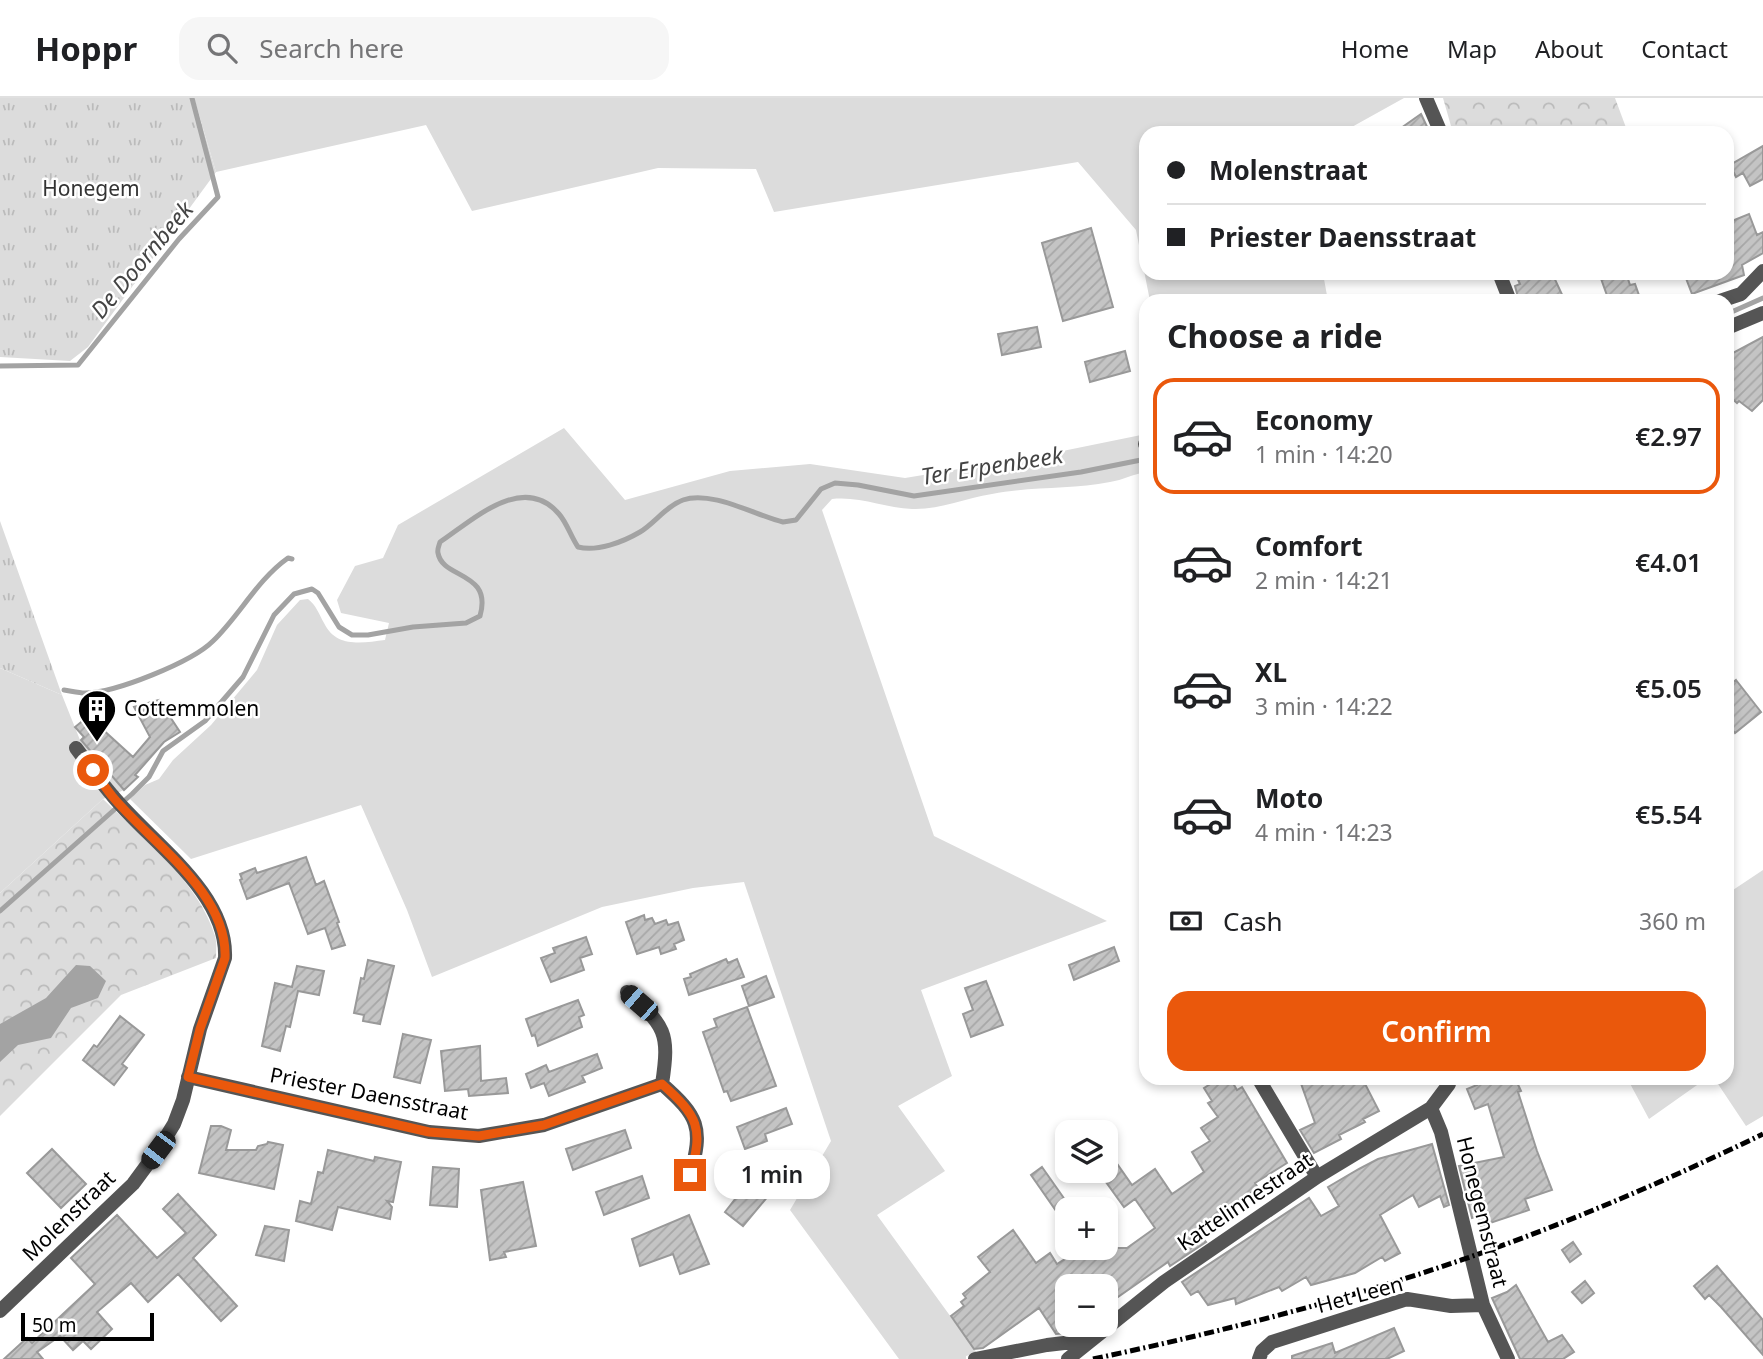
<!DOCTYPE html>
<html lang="en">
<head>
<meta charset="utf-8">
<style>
	:root { --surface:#fff; --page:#f6f6f6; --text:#202124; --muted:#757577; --line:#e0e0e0; --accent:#ea580c }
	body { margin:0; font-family:"Noto Sans",sans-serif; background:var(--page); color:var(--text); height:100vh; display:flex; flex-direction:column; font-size:26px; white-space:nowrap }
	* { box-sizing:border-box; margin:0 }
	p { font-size:23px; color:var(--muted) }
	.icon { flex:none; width:38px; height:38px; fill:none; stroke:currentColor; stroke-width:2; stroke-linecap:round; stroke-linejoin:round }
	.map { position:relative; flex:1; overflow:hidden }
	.sheet { position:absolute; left:1139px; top:196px; width:595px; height:791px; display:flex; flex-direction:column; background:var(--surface); border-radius:21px; box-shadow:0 4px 10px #0003 }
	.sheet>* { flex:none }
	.banner { position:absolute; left:1139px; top:28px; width:595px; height:154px; border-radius:21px; box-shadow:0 4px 10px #0003; display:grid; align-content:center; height:154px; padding:0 28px; background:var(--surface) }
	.tools { position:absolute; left:1055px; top:1022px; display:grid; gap:14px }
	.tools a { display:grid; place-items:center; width:63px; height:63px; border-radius:14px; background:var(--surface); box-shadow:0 4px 10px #0003; font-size:35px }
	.scale { position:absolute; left:21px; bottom:18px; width:133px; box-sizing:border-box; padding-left:7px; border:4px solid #000; border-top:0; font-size:19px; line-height:24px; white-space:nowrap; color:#000; -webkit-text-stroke:5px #fff; paint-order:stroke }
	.end { position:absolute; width:32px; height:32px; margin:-16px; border:9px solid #ea580c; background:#fff; box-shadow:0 0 0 4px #fff }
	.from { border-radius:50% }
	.bubble { position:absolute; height:49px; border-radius:21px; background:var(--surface); box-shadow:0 4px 10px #0003; font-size:23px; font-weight:600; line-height:49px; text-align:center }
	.car { position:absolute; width:21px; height:42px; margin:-21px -10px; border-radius:9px; box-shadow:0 0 5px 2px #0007; background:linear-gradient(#222 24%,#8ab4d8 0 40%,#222 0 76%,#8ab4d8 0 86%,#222 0) }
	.banner b { display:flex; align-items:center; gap:24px; height:66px; font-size:26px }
	.banner b+b { border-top:2px solid var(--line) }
	.banner i { width:18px; height:18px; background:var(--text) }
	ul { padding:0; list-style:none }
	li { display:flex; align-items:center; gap:21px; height:116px; margin:0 14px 10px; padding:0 14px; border:4px solid transparent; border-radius:21px }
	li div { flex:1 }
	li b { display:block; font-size:26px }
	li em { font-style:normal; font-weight:600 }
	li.on { border-color:var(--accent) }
	li>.icon { width:63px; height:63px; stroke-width:1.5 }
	h2 { padding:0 28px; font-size:32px; line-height:84px }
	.pay { display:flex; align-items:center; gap:18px; height:77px; padding:0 28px; font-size:26px }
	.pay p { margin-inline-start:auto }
	.action { display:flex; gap:14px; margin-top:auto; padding:14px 28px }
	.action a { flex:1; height:80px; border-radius:21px; background:var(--accent); color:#fff; font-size:28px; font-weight:600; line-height:80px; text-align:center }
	header { display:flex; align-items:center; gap:42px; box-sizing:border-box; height:98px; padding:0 35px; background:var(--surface); border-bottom:2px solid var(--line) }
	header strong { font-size:33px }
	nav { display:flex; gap:38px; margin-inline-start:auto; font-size:24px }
	.search { width:490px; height:63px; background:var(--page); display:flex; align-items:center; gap:18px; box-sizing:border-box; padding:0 24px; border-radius:21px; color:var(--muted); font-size:26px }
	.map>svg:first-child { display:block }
	.grass { fill:#dcdcdc }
	.forest { fill:url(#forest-crowns) }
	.park { fill:url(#park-tufts) }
	.water { fill:#a3a3a3 }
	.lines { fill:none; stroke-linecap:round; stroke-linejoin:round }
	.stream { stroke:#a3a3a3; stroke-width:5 }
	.building { fill:url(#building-hatch); stroke:#999; stroke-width:2 }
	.street { stroke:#555; stroke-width:14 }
	.rail { stroke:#000; stroke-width:5; stroke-dasharray:10 3.5 2 3.5; stroke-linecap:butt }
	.route { stroke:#ea580c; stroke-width:9 }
	.labels { text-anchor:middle; stroke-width:5; stroke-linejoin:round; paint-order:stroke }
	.park-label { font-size:21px; fill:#333; stroke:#fff }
	.poi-label { font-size:21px; fill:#000; stroke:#fff; text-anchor:start }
	.street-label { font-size:21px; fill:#000; stroke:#fff }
	.water-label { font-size:23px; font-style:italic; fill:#444; stroke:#fff }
</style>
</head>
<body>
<header>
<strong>Hoppr</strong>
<div class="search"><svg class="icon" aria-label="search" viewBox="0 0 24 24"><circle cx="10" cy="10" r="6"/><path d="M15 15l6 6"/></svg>Search here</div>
<nav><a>Home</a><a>Map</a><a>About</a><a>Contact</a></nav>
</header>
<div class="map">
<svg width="1763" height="1261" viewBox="0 0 1763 1261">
	<defs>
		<pattern id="forest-crowns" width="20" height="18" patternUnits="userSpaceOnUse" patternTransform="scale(1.75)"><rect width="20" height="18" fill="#dcdcdc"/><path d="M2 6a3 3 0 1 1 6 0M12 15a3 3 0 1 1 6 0" fill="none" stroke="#bbb"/></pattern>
		<pattern id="park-tufts" width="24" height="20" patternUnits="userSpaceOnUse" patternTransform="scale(1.75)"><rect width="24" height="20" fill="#dcdcdc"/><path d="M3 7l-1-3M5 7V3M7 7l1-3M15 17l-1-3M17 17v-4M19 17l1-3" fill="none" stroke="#bbb"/></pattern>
		<pattern id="building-hatch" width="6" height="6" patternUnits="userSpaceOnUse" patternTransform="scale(1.75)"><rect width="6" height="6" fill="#c4c4c4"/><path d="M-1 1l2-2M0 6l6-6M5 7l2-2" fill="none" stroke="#a7a7a7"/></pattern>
	</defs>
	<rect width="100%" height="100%" fill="#fff"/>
	<!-- grass -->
	<path class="grass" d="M 194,0 L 1404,0 L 1341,35 L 1146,35 L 1146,175 L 1337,175 L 1324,181 L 1328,203 L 1150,203 L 1136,132 L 1078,64 L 774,114 L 756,71 L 658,70 L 472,113 L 426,27 L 216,74 Z
		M 564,330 L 625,402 L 730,373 L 810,366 L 905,380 L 1043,357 L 1146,336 L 1146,374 C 1133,376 1123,382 1110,384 C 1071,392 1031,388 992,396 C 965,400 940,412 912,411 C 885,410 860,398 832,401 L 822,412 L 934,738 L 1107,823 L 921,892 L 952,978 L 898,1008 L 945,1073 L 877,1117 L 977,1255 L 966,1258 L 966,1261 L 899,1261 L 790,1112 L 831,1043 L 744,784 L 693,790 L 602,809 L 432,879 L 407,812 L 361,707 L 191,761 L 130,701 L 145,687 L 159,681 L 173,662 L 211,627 L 257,572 L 277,527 L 300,502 L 308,501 C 316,507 319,516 324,525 C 336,550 362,545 385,542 L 389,525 L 341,515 L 337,502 L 355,468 L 383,460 L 398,427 Z
		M 0,570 L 62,597 L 80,642 L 124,692 L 103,701 L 0,795 Z
		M 1763,772 L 1763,1018 L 1746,1028 L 1714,980 L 1727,980 L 1727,796 Z
		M 1627,980 L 1707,980 L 1649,1021 Z"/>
	<!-- forest -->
	<path class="forest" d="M 1443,0 L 1615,0 L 1628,35 L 1453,35 Z
		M 103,701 C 142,739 199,784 215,838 C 217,845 216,853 216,860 L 121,897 L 0,1018 L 0,795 Z"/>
	<!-- park -->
	<path class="park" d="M 0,0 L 194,0 L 216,74 L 88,249 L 70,263 L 0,259 Z
		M 0,423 L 62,597 L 0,570 Z"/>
	<!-- water -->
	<path class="water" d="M 76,867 L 90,868 L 106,883 L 98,900 L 71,910 L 51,940 L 18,947 L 0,964 L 0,926 L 46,900 Z"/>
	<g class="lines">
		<!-- stream -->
		<path class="stream" d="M 1727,216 L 1763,200
			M 0,268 L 78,267 L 179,141 L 218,99 L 192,0
			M 64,592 C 71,593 79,595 85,595 C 115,595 192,564 213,543 C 240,517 257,482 288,460 L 292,461
			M 0,813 L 132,696 L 149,679 L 163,653 L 205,623 L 243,579 L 274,517 L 294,496 L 312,491 L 318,495 L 339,529 L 352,537 L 368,537 L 413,529 L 466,525 L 480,518 C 493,473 442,481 438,455 C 437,451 439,448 440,444 C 473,422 523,374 559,416 C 567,425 571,439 578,449 C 597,454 623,444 640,434 C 655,425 666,408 683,402 C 711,392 755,417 783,424 L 796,422 L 821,391 L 835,385 L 858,387 L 914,398 L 1081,374 L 1146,361"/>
	</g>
	<!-- building -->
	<path class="building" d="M 1421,16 L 1430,35 L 1394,35 Z
		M 1763,48 L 1763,81 L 1750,88 L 1743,75 L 1736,79 L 1730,67 Z
		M 1749,116 L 1757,137 L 1763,134 L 1763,155 L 1742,167 L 1744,177 L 1692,196 L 1684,175 L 1727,175 L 1727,125 Z
		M 1091,130 L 1113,209 L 1063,223 L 1042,145 Z
		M 1515,175 L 1552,175 L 1565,203 L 1519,203 L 1515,188 L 1520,186 Z
		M 1599,175 L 1626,175 L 1630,187 L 1635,186 L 1641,203 L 1609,203 Z
		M 1037,229 L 1041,249 L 1002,257 L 998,236 Z
		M 1763,239 L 1763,302 L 1752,313 L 1739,303 L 1737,305 L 1727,296 L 1727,258 Z
		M 1125,253 L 1130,273 L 1090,284 L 1085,264 Z
		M 1736,582 L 1761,614 L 1735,635 L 1727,625 L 1727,589 Z
		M 159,602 L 180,634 L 164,644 L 135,677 L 138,679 L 124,692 L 81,642 L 84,639 L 75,629 L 86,620 L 98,633 L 101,630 L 133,659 L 150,639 L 134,609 Z
		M 306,759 L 316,787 L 324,783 L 339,824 L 337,825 L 345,847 L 332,851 L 325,830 L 308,836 L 289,785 L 247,801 L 240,782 L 242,781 L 240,776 L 255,770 L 257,775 Z
		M 644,817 L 645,822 L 652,820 L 655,826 L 666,822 L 668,827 L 678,824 L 684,842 L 674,846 L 676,851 L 661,856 L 659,849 L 637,856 L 626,824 Z
		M 586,839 L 592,856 L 580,860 L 584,872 L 551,884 L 541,860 L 555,855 L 553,850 Z
		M 1114,849 L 1119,863 L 1074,882 L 1069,867 Z
		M 726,861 L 728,865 L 737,861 L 744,879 L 689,897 L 684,881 L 691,879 L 690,876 Z
		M 368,862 L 394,868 L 380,926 L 363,923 L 364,917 L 354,915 L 361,880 L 364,881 Z
		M 297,868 L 324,873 L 319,897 L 298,893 L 290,929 L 286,928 L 280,953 L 262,948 L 275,885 L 292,889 Z
		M 766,878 L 774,899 L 749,908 L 742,888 Z
		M 986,883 L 1003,927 L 971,939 L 963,916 L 973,912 L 965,890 Z
		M 578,902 L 584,917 L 579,919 L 582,929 L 538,948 L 535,937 L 532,938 L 526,921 Z
		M 747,909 L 776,988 L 731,1003 L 727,993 L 724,994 L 703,934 L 717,929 L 714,921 Z
		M 120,918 L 144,937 L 122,966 L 127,970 L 114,987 L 83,962 L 94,947 L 97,949 Z
		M 403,936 L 431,942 L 420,985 L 394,979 Z
		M 480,948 L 481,983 L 506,980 L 508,995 L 469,998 L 468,991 L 445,993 L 441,953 Z
		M 597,956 L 602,970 L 582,978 L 585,984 L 549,998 L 544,985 L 531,990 L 526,976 L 546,967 L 549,974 Z
		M 1220,980 L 1230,980 L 1237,992 L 1242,989 L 1287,1065 L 1255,1085 L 1258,1090 L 1201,1127 L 1206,1133 L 1200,1137 L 1206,1144 L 1170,1168 L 1168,1164 L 1115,1201 L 1107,1188 L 1068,1188 L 1068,1235 L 1056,1236 L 1039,1210 L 983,1250 L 974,1251 L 951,1218 L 964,1208 L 961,1204 L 966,1200 L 963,1196 L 990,1174 L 978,1159 L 1013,1132 L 1036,1165 L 1050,1155 L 1057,1166 L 1082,1150 L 1127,1150 L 1155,1130 L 1135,1101 L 1124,1109 L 1098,1073 L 1106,1073 L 1106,1050 L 1132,1087 L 1155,1071 L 1172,1096 L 1204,1074 L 1192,1054 L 1210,1043 L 1201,1030 L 1218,1019 L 1208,1005 L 1212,1003 L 1204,990 Z
		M 1299,980 L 1362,980 L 1379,1013 L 1363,1021 L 1365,1024 L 1339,1037 L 1341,1041 L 1314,1055 L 1300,1032 L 1315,1025 Z
		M 1474,980 L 1515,980 L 1521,993 L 1518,994 L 1537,1053 L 1552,1092 L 1525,1101 L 1529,1112 L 1481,1128 L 1478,1118 L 1472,1120 L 1459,1068 L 1504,1059 L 1488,1006 L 1475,1011 L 1467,991 L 1477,987 Z
		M 786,1010 L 792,1026 L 765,1036 L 767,1043 L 745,1051 L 737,1029 Z
		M 211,1028 L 221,1028 L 231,1032 L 226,1052 L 256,1052 L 258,1048 L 267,1046 L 268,1044 L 283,1047 L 274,1091 L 199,1075 Z
		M 625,1032 L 631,1050 L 573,1072 L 566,1051 Z
		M 1432,1046 L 1449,1107 L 1444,1109 L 1440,1098 L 1419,1109 L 1413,1097 L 1380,1117 L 1400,1155 L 1385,1163 L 1382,1159 L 1355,1175 L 1311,1187 L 1306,1179 L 1282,1193 L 1279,1189 L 1236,1206 L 1235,1200 L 1208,1207 L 1198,1193 L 1191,1197 L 1182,1184 L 1309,1100 L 1321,1118 L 1339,1108 L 1328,1089 L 1359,1071 L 1378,1061 Z
		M 52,1051 L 86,1086 L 61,1110 L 27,1075 Z
		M 328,1052 L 374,1063 L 375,1059 L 401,1064 L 393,1104 L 387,1103 L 392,1109 L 390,1121 L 338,1109 L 332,1132 L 296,1123 L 300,1103 L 311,1106 L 318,1074 L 323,1075 Z
		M 433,1069 L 459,1071 L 457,1109 L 430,1107 Z
		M 1042,1069 L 1068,1106 L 1068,1130 L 1031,1077 Z
		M 642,1078 L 649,1100 L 604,1117 L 596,1094 Z
		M 757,1078 L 774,1091 L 743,1128 L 725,1114 L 743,1091 L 745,1093 Z
		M 523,1084 L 536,1148 L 504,1154 L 506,1159 L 490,1162 L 481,1092 Z
		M 178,1096 L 216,1137 L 193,1160 L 237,1208 L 221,1223 L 178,1176 L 148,1204 L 131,1185 L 97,1214 L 112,1231 L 91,1251 L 83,1243 L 73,1252 L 60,1238 L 37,1254 L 43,1261 L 4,1261 L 27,1240 L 32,1245 L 95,1186 L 71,1160 L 117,1117 L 157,1160 L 186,1135 L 163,1111 Z
		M 689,1117 L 709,1166 L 680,1176 L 673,1156 L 640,1168 L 632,1141 Z
		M 265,1128 L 289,1132 L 284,1163 L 256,1157 Z
		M 1573,1144 L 1581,1156 L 1570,1164 L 1562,1152 Z
		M 1717,1168 L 1763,1222 L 1763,1257 L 1721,1209 L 1709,1197 L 1705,1201 L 1694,1188 Z
		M 1585,1183 L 1594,1195 L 1582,1205 L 1572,1194 Z
		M 1516,1187 L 1548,1244 L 1562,1237 L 1574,1254 L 1563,1261 L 1520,1261 L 1492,1200 L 1507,1194 Z
		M 1394,1230 L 1404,1253 L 1387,1261 L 1292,1261 L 1292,1258 L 1332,1245 L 1335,1255 Z"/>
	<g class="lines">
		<!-- street -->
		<path class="street" d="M 1426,0 L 1441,35
			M 1499,175 L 1510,203
			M 1720,203 L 1741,196 L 1763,173
			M 1727,230 L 1763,215
			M 1145,346 L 1146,346
			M 188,979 L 429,1034 L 479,1038 L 544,1027 L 662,986 C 670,934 665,928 627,894
			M 1258,980 L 1317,1079
			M 1449,980 L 1449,986 L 1431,1010 L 1441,1034 L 1483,1207 L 1508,1261
			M 662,986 C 698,1018 704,1029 690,1077
			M 0,1213 L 133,1086 L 158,1052 L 174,1026 L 183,1002 L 200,931 L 225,860 C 228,794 149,743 112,697 C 99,682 88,666 76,650
			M 975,1261 L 1047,1247 L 1090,1242
			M 1068,1261 L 1164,1184 L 1317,1079 L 1431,1010
			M 1259,1261 L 1262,1253 L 1272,1244 L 1407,1201 L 1451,1208 L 1483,1207"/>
		<!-- rail -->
		<path class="rail" d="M 1093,1261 C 1220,1234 1347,1202 1470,1159 C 1570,1124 1668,1082 1763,1036"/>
	</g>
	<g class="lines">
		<!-- route -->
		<path class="route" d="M 93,672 C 99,681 106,690 112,698 C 150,744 228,794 225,860 L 200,931 L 188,979 L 429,1034 L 479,1038 L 544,1027 L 662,986 C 698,1018 704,1030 690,1077"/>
	</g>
	<!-- icons -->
	<defs>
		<g id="building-pin" transform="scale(2.0125)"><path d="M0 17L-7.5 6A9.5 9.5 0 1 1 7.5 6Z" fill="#000" stroke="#fff"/><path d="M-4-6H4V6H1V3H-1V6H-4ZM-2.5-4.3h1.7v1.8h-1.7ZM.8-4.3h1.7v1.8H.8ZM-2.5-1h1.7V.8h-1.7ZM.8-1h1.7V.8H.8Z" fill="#fff"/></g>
	</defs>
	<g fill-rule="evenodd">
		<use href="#building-pin" x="97" y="611"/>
	</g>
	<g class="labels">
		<!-- park labels -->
		<g class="park-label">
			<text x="91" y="98">Honegem</text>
		</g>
		<!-- poi labels -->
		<g class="poi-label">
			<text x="124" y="618">Cottemmolen</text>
		</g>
		<!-- street labels -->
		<g class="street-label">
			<text transform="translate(369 996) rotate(11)" y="7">Priester Daensstraat</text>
			<text transform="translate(1245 1104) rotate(-34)" y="7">Kattelinnestraat</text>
			<text transform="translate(1482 1114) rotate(76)" y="7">Honegemstraat</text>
			<text transform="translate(69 1118) rotate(-44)" y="7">Molenstraat</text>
			<text transform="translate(1360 1197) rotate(-15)" y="7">Het Leen</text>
		</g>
		<!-- water labels -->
		<g class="water-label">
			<text transform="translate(142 162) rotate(-50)" y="8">De Doornbeek</text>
			<text transform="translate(992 368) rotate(-9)" y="8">Ter Erpenbeek</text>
		</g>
	</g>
</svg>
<div class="tools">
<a><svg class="icon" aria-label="layers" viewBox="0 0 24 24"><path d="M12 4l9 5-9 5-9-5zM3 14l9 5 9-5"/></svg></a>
<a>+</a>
<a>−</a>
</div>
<div class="scale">50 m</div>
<i class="end from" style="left:93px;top:672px"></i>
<i class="end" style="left:690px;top:1077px"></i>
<div class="bubble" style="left:714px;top:1052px;width:116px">1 min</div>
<i class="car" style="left:639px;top:905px;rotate:311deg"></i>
<i class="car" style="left:158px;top:1052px;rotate:217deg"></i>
<div class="banner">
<b><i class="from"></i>Molenstraat</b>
<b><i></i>Priester Daensstraat</b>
</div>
<section class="sheet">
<h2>Choose a ride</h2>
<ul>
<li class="on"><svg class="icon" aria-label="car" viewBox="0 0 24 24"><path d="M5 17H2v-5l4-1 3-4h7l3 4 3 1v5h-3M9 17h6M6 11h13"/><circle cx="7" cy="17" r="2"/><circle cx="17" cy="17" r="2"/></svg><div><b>Economy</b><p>1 min · 14:20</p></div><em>€2.97</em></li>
<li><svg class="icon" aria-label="car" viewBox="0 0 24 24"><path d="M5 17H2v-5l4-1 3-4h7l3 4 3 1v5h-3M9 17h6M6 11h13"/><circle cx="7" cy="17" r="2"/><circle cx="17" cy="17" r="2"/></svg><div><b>Comfort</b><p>2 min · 14:21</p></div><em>€4.01</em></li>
<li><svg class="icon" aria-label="car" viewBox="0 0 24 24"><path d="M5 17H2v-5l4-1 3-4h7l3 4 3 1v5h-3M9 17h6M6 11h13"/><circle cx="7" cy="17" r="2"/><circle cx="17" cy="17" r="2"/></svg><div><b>XL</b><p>3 min · 14:22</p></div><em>€5.05</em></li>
<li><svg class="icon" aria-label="car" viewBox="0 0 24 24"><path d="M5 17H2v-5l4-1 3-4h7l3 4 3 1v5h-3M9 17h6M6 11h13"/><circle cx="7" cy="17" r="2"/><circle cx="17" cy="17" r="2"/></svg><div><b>Moto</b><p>4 min · 14:23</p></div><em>€5.54</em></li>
</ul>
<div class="pay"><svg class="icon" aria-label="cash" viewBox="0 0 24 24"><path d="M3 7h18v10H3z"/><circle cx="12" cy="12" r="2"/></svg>Cash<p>360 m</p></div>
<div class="action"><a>Confirm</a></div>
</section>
</div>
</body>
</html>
